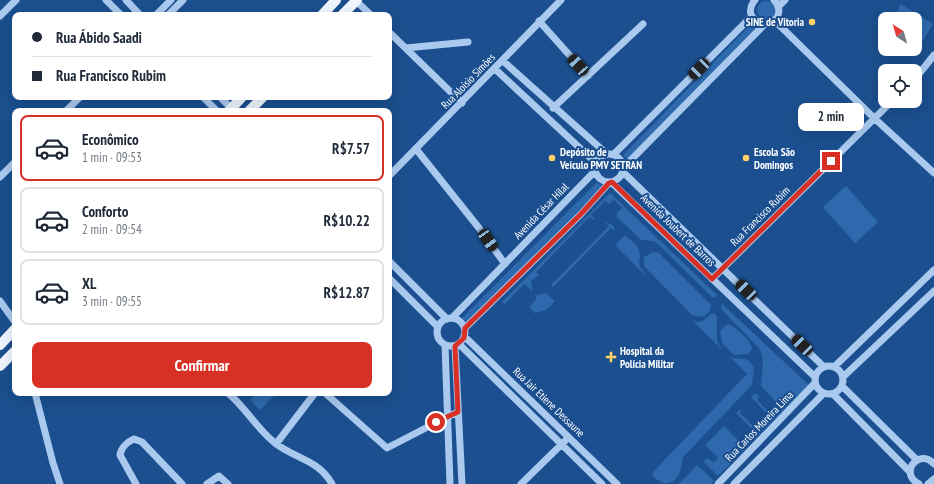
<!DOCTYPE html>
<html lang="pt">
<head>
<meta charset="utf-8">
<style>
	:root { --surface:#fff; --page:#f2f2f3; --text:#1f2937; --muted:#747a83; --line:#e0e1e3; --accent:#d93025 }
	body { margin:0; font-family:"PT Sans Narrow",sans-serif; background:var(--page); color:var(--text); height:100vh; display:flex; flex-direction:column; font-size:15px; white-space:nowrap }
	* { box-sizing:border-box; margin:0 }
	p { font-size:13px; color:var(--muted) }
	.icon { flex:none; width:22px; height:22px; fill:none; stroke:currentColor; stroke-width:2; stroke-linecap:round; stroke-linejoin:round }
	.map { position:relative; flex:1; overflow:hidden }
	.side { position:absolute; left:12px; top:108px; width:380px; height:288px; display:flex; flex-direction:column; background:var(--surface); border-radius:8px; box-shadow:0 4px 16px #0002 }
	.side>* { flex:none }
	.banner { position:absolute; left:12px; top:12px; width:380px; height:88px; border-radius:8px; box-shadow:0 4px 16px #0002; display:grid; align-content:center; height:88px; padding:0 20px; background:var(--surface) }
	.needle { width:26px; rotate:323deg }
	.controls { position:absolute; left:878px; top:12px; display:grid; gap:8px }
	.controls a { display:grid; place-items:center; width:44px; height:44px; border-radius:8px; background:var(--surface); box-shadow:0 4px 16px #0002; font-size:20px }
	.end { position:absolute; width:18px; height:18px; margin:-9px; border:5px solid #d93025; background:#fff; box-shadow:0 0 0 2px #fff }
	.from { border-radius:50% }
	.bubble { position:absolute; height:28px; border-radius:8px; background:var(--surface); box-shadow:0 4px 16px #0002; font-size:13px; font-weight:600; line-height:28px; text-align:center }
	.car { position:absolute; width:12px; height:24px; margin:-12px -6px; border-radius:5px; box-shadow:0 0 3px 1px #0007; background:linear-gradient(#222 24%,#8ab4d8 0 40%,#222 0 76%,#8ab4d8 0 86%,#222 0) }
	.banner b { display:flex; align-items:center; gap:14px; height:38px; font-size:15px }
	.banner b+b { border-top:1px solid var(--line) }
	.banner i { width:10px; height:10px; background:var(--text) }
	ul { padding:7px 0 0; list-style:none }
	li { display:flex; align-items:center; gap:12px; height:66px; margin:0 8px 6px; padding:0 12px; border:2px solid var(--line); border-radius:8px }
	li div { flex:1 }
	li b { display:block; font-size:15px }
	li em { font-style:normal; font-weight:600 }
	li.on { border-color:var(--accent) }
	li>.icon { width:36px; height:36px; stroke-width:1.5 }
	.primary-button { display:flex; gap:8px; margin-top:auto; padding:8px 20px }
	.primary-button a { flex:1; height:46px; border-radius:8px; background:var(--accent); color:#fff; font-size:16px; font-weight:600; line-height:46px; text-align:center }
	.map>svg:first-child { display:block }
	.green { fill:#2e69ad }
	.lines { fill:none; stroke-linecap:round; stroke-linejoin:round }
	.minor { stroke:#a9c9ee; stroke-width:7 }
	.major { stroke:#f0f6ff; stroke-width:10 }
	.route { stroke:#d93025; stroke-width:5 }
	.poi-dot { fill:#ffd166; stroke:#1b4f8f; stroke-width:1.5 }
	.labels { text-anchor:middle; stroke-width:4; stroke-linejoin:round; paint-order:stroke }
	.poi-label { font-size:11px; font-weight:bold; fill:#fff; stroke:#1b4f8f; text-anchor:start }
	.street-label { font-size:11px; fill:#fff; stroke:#1b4f8f }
</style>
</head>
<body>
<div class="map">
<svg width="934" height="484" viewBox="0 0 934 484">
	<rect width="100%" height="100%" fill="#1b4f8f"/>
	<!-- green -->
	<path class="green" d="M757 10a9 9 0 1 1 18 0a9 9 0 1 1-18 0Z
		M 901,4 L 933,24 L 922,42 L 915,37 L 915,19 L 892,19 Z
		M 751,24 L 756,29 L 628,160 L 623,155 Z
		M 597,182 L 602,187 L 467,322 L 462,318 Z
		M 846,186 L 878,222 L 855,243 L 823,207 Z
		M 610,193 L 717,295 L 715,297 L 712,297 L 658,244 L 653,241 L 641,240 L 617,217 L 617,213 L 622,208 L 614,200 L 609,204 L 605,201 L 591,215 L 595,219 L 594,220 L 589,217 L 536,272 L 539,275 L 531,281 L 533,291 L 524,284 L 505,304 L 502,302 Z
		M 605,222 L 613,225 L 615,231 L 611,228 L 553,287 L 557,291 L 547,281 L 551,285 L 609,226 Z
		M 625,235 L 638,247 L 640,256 L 639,265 L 646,276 L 615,245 Z
		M 653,252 L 659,253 L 711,305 C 710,316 700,320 691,314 L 644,266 L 644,257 Z
		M 534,293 L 538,295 L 546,293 L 555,301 L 546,310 L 535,313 L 529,307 L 537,298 Z
		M 721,303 L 809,385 L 718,476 L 704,462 L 705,459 L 708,458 L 714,463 L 718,457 L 705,445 L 724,426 L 743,445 L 755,432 L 736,413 L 742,408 L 740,413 L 757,430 L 770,417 L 751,397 L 754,394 L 758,394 L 759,397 L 757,400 L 770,413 L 779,405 L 761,386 L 763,360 L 760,349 L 722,310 Z
		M 712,313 L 715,314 L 717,317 L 717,341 L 722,350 L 691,319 C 701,326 705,319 712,313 Z
		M 727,324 C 735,326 751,340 752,349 L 749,354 L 734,355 L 722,343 L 720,331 Z
		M 726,353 L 732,358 L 746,359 L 750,362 L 754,368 L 752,385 L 683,457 C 681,470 680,484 663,483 L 653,477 L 653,472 L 747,374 Z
		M 257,393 L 277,393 L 260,410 L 250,400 Z
		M 697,465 L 714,481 L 711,484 L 679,484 Z"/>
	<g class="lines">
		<!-- minor -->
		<path class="minor" d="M 106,0 L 121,15
			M 126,0 L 140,15
			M 755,0 C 739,19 770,35 778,15 C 780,9 778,4 774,0
			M 356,1 L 371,15
			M 778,7 L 785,0
			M 156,15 L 171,0
			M 168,15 L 183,0
			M 0,16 L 16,0
			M 774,20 L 874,118 L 934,173
			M 539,21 L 588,76
			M 389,32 L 462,103
			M 406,48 L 468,42
			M 503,61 L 607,154
			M 495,69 L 596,163
			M 915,79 L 934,55
			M 203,97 L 217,111
			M 220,97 L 234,111
			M 553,108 L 643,24
			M 66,111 L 80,97
			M 416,149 L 479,228 L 505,264
			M595 168a14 14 0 1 1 28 0a14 14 0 1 1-28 0Z
			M 614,154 L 752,16
			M 624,167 L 765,24
			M 623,172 L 824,367
			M 389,176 L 561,0
			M 0,177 L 15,162
			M 612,183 L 815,377
			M 389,261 L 447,319
			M 389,278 L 438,327
			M 712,279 L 892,101
			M 0,301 L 15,322
			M437 332a14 14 0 1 1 28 0a14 14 0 1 1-28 0Z
			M 452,318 L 595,171
			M 465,328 L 581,214 L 609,183
			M 464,336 L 617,484
			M 459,344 L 602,484
			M 445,345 L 450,484
			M 455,346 L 462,484
			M815 380a14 14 0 1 1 28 0a14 14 0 1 1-28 0Z
			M 834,367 L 934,270
			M 843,377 L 934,291
			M 842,386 L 917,460
			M 35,393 L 53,463 L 60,484
			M 228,393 C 246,408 257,429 275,443 C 295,459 318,459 332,484
			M 325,393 L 387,448 L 449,416 L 458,412
			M 833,394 L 910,472
			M 276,444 L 315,393
			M 136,484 L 120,455 C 121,448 127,442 134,439 L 142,442 L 182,484
			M 207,484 L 219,476 L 228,484
			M 521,484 L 565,441
			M 718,484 L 815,383
			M 734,484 L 824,393
			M 919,484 C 911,480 908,473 912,465 C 918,457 927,456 934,464
			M 928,484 L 934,479"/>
		<!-- major -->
		<path class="major" d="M 322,15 L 336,0
			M 342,15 L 357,0
			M 229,111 L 242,97
			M 249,111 L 263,97
			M 0,345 L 15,329
			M 0,366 L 15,351"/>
	</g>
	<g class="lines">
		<!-- route -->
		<path class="route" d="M 436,422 L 458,412 L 455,346 L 464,338 L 465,328 L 581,214 L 609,183 L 612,182 L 712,279 L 831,161"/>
	</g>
	<!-- markers -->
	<g class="poi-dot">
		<circle cx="812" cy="22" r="4"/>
		<circle cx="552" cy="158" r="4"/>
		<circle cx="746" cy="158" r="4"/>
		<path d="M609 351h4v4h4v4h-4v4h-4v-4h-4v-4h4z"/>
	</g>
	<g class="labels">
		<!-- poi labels -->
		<g class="poi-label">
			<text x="804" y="26" text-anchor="end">SINE de Vitoria</text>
			<text x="560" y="156">Depósito de<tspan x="560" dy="13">Veículo PMV SETRAN</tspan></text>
			<text x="754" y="156">Escola São<tspan x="754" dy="13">Domingos</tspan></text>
			<text x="620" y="355">Hospital da<tspan x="620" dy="13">Polícia Militar</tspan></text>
		</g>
		<!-- street labels -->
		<g class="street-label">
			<text transform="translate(468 81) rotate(-46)" y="4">Rua Aloísio Simões</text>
			<text transform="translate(541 211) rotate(-46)" y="4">Avenida César Hilal</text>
			<text transform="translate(760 216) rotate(-45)" y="4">Rua Francisco Rubim</text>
			<text transform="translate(678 230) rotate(44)" y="4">Avenida Joubert de Barros</text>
			<text transform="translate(549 402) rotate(44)" y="4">Rua Jair Etiene Dessaune</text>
			<text transform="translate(759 426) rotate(-46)" y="4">Rua Carlos Moreira Lima</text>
		</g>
	</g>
</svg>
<div class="controls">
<a><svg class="needle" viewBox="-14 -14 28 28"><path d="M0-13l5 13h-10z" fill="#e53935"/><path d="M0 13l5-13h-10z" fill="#747a83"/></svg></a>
<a><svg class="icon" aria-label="locate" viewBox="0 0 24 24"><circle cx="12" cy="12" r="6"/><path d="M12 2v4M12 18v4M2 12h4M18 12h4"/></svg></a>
</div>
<i class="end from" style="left:436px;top:422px"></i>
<i class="end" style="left:831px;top:161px"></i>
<div class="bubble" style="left:798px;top:103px;width:66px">2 min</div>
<i class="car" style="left:578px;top:65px;rotate:318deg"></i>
<i class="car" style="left:699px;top:69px;rotate:225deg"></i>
<i class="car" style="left:488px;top:240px;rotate:145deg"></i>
<i class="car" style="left:746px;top:290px;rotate:314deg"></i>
<i class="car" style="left:802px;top:345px;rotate:314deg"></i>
<div class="banner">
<b><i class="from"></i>Rua Ábido Saadi</b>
<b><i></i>Rua Francisco Rubim</b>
</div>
<section class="side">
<ul>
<li class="on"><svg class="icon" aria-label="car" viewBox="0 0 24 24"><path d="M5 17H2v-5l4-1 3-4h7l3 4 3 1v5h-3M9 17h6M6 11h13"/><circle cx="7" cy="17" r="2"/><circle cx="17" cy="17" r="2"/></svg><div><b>Econômico</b><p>1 min · 09:53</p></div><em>R$7.57</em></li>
<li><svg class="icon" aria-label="car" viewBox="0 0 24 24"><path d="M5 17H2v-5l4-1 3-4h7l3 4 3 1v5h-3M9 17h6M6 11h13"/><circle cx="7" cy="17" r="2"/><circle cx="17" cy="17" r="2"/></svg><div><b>Conforto</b><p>2 min · 09:54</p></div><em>R$10.22</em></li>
<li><svg class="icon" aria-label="car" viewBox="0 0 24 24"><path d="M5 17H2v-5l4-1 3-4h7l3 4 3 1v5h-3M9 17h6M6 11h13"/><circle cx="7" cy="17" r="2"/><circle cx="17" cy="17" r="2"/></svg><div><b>XL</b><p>3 min · 09:55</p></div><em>R$12.87</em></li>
</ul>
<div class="primary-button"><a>Confirmar</a></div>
</section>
</div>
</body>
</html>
